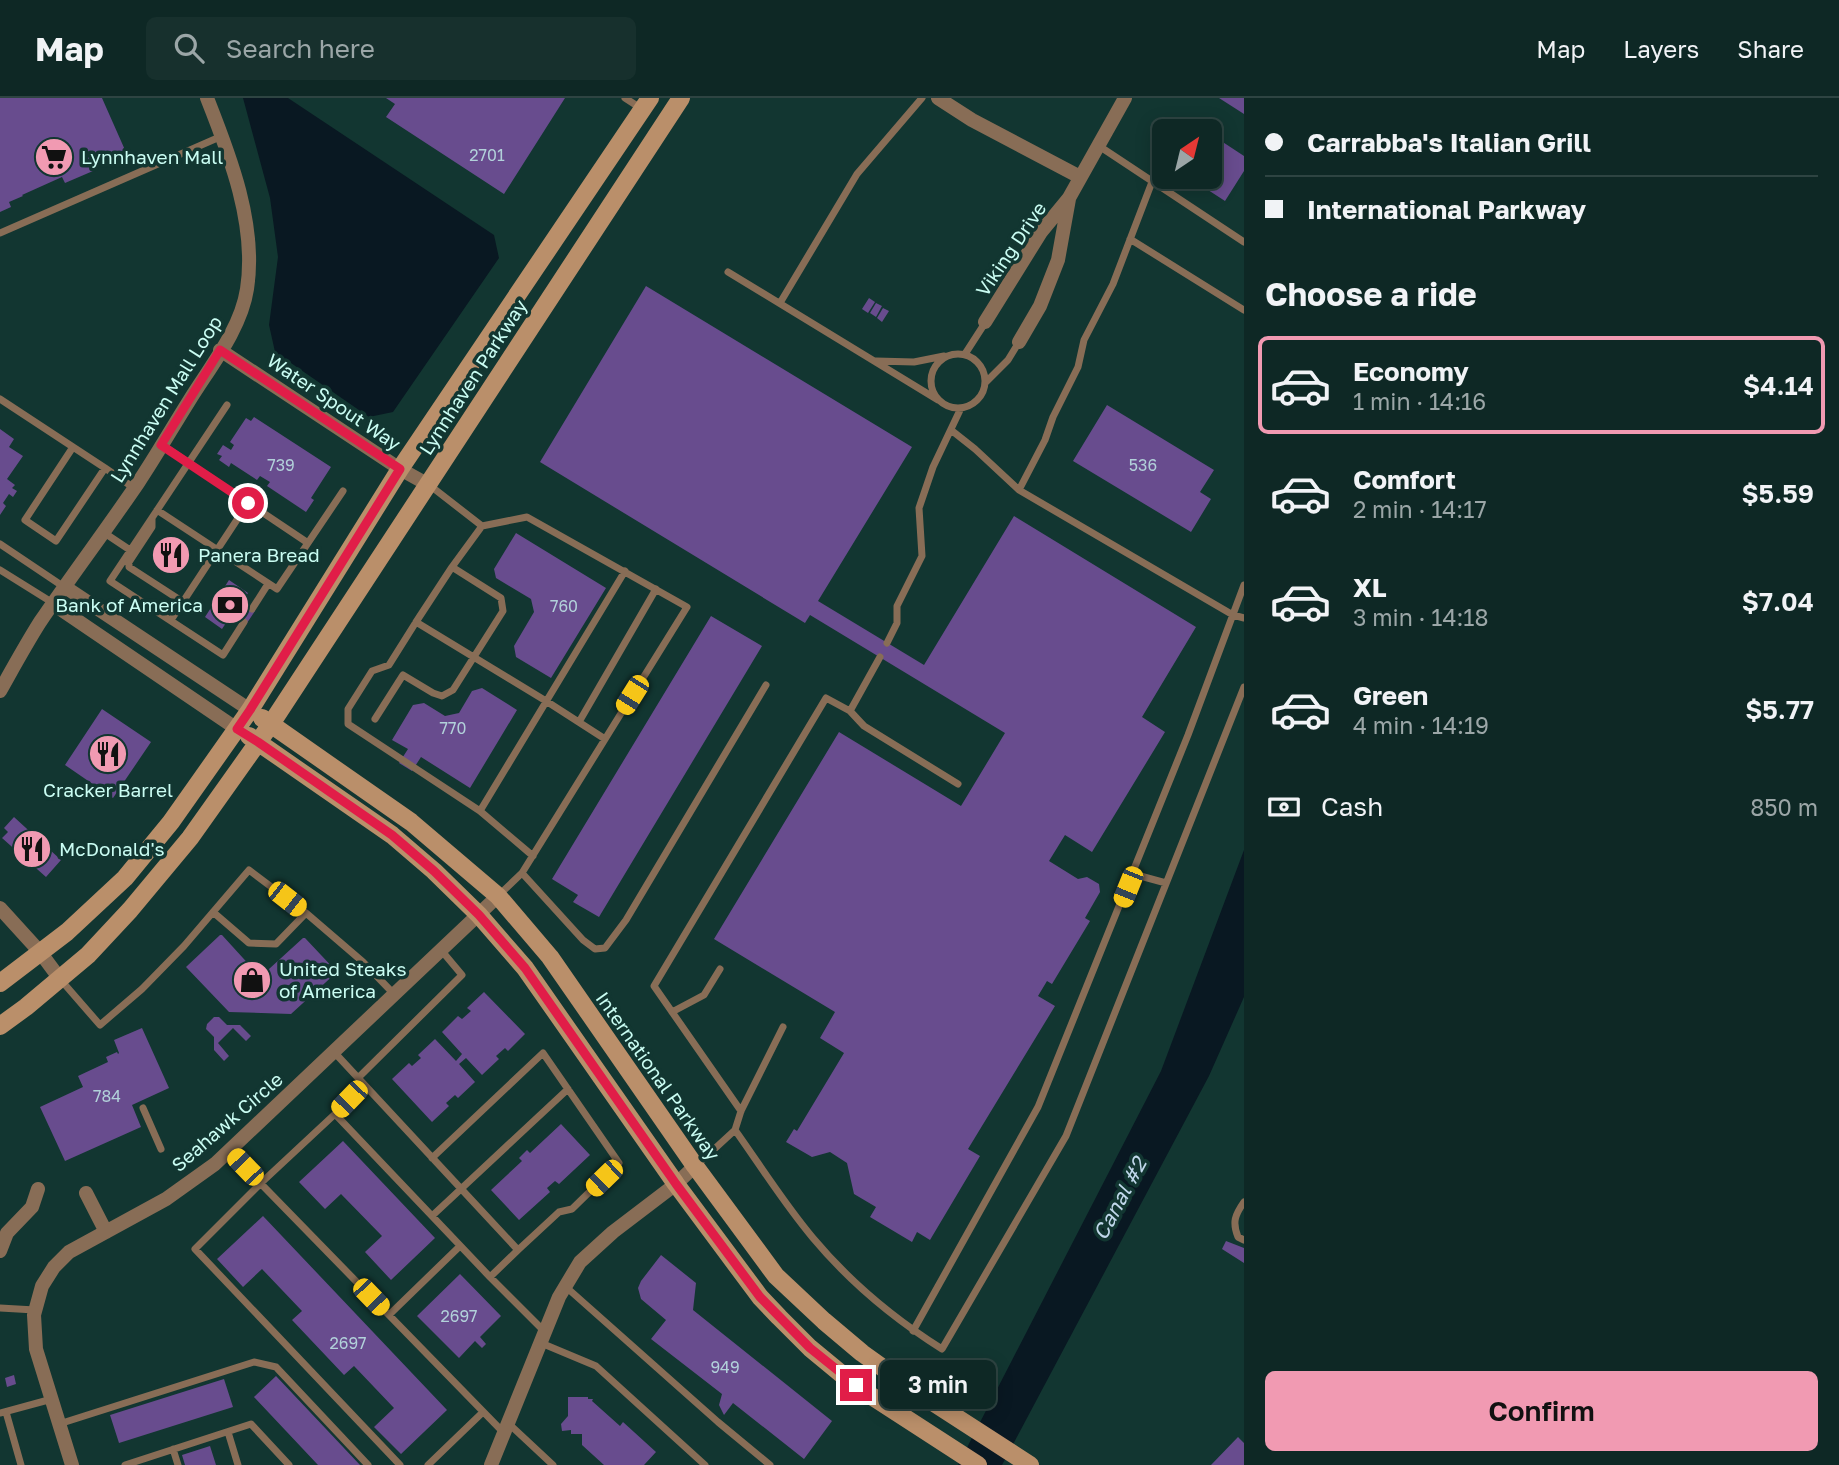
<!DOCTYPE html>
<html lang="en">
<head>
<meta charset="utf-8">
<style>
	:root { --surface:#0e2825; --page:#17302d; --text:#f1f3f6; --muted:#9ba6a7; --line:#2e4442; --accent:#f19ab2 }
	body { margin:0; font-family:"Golos Text",sans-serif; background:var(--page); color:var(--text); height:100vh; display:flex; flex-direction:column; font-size:26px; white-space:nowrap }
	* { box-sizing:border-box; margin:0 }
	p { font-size:23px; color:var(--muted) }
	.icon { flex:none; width:38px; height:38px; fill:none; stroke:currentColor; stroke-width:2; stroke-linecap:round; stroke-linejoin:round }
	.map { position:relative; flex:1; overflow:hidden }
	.details { display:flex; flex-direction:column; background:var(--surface); width:595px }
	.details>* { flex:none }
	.guide { display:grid; align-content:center; height:154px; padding:0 21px; background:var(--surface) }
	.needle { width:46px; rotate:35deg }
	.buttons { position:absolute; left:1152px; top:21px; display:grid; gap:14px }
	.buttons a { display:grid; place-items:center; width:70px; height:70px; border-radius:10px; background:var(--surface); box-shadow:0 4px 18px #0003,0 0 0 2px var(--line); font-size:35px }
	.end { position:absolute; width:32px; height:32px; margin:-16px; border:9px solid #e11d48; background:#fff; box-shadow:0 0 0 4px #fff }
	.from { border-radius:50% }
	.bubble { position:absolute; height:49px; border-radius:10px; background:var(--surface); box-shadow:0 4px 18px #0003,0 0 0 2px var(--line); font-size:23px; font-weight:600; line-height:49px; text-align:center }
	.car { position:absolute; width:21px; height:42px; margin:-21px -10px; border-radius:9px; box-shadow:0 0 5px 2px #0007; background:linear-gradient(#f5c518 24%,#345 0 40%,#f5c518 0 76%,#345 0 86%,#f5c518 0) }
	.guide b { display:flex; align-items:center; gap:24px; height:66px; font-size:26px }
	.guide b+b { border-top:2px solid var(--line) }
	.guide i { width:18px; height:18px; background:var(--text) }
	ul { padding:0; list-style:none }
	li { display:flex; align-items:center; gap:21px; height:98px; margin:0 14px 10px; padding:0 7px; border:4px solid transparent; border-radius:10px }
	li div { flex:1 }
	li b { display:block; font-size:26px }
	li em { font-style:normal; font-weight:600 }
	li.on { border-color:var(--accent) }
	li>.icon { width:63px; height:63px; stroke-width:1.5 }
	h2 { padding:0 21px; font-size:32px; line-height:84px }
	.pay { display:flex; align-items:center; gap:18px; height:77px; padding:0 21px; font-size:26px }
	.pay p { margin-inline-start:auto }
	.button { display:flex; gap:14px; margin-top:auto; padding:14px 21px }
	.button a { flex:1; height:80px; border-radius:10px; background:var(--accent); color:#111; font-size:28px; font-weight:600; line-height:80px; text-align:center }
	header { display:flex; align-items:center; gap:42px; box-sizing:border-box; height:98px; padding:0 35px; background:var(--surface); border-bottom:2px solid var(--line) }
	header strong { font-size:33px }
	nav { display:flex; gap:38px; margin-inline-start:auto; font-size:24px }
	.search { width:490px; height:63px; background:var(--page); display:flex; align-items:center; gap:18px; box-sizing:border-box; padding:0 24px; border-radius:10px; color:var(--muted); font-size:26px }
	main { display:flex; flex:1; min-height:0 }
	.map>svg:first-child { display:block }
	.water { fill:#091822 }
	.building { fill:#684c8e }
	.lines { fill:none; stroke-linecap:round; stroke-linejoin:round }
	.lane { stroke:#886d56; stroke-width:7 }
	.street { stroke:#886d56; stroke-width:14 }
	.secondary { stroke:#ba8f6a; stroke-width:18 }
	.route { stroke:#e11d48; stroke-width:9 }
	.labels { text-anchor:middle; stroke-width:7; stroke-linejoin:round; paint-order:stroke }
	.number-label { font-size:16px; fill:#b2d1da }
	.poi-label { font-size:19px; fill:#cafdf3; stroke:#123631; text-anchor:start }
	.street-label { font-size:19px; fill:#cafdf3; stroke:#123631 }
	.water-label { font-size:21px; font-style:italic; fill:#c1d8eb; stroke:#123631 }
</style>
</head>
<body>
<header>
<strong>Map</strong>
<div class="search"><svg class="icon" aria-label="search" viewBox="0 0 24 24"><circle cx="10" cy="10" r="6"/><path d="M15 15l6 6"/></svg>Search here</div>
<nav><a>Map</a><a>Layers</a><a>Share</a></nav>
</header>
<main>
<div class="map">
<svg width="1244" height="1367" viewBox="0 0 1244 1367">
	<rect width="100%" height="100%" fill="#123631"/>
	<!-- water -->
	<path class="water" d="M 243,0 L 288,0 L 494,137 L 499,160 L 393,314 L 369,319 L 275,254 L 269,227 L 278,159 L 270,100 Z
		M 1244,752 L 1244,899 L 1209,978 L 1002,1367 L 958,1367 L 1161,973 Z"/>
	<!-- building -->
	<path class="building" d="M 0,0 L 102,0 L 125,52 L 90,67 L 93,73 L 65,85 L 62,79 L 22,97 L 23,98 L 9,104 L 11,109 L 0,114 Z
		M 386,0 L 565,0 L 504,96 L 386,19 L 395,6 Z
		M 1219,0 L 1244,0 L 1244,16 Z
		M 1186,19 L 1207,33 L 1177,33 Z
		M 1209,35 L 1244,58 L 1244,73 L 1225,103 L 1188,79 L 1209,79 Z
		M 1164,42 L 1164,62 L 1155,57 Z
		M 646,188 L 912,349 L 818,503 L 924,567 L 1014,418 L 1196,529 L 1142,619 L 1165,634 L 1092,754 L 1065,737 L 1049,763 L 1078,781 L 1087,779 L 1099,786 L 1100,794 L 1085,820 L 1090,823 L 1052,886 L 1047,883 L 1038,898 L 1055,908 L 968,1051 L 980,1058 L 930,1142 L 917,1134 L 912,1144 L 870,1119 L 876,1109 L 854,1096 L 847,1065 L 830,1054 L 812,1059 L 786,1044 L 794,1031 L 797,1033 L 844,955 L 820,940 L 835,914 L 714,841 L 839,634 L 961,708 L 1005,635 L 810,517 L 805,525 L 540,364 Z
		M 869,200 L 875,204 L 868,215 L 862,211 Z
		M 876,205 L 882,208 L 876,219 L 870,215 Z
		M 883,210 L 889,213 L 882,224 L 877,220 Z
		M 1107,307 L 1214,372 L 1200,394 L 1211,401 L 1191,434 L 1073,363 Z
		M 254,319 L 331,369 L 311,400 L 314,402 L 306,414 L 267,388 L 270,384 L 260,378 L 257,382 L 231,365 L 229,369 L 219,362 L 222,358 L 217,356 L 223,347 L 231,352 L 234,347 L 230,344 L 246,320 L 251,323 Z
		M 0,331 L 14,341 L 9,349 L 23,358 L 7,381 L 15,387 L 12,390 L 17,393 L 13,399 L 9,396 L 3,405 L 6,408 L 0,417 Z
		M 516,435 L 606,490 L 551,580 L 516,559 L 514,548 L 534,514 L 531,501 L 496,480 L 494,471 Z
		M 229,482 L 248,495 L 242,504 L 255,513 L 247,525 L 232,516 L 222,531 L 205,519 Z
		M 711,518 L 762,548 L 599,819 L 573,804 L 578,797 L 552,781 Z
		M 482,590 L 517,612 L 470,690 L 421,659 L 412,673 L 399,665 L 408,651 L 392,642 L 413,607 L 424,605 L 445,618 L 459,615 L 472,593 Z
		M 102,611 L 151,644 L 113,700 L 65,667 Z
		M 14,719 L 61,762 L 46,779 L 2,740 L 8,734 L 4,730 Z
		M 220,837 L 222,837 L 253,871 L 254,870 L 269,871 L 303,840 L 305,840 L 337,874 L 291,916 L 229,914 L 186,869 Z
		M 484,894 L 525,936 L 508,953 L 505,950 L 496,958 L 499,961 L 482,977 L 466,960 L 459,966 L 475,984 L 458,1000 L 455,997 L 446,1005 L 449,1008 L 432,1024 L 392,981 L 409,965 L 412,968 L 421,960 L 418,957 L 435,941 L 456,963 L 462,956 L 442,934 L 458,918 L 462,921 L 471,913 L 467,910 Z
		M 214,919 L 219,919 L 227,927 L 240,927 L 251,938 L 246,943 L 233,930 L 218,945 L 229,958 L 224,963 L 214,952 L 214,939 L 206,931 L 207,926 Z
		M 142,930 L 169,990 L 132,1007 L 141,1029 L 65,1063 L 40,1009 L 83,989 L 78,978 L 108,964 L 106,959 L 117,954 L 118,956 L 119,955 L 114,942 Z
		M 561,1026 L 590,1057 L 559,1086 L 555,1083 L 547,1090 L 550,1094 L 519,1122 L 491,1092 L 522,1063 L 519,1060 L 527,1052 L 530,1055 Z
		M 343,1043 L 435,1140 L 391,1182 L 365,1154 L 382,1138 L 341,1096 L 325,1111 L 299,1084 Z
		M 263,1118 L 447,1312 L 401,1356 L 374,1329 L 394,1310 L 354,1268 L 344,1277 L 292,1222 L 302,1213 L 262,1171 L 243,1189 L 217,1161 Z
		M 1226,1143 L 1244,1150 L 1244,1165 L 1222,1151 Z
		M 661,1157 L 696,1185 L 693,1212 L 832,1323 L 804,1361 L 733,1305 L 724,1317 L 719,1307 L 722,1296 L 651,1241 L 666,1222 L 641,1201 L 638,1190 L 641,1183 Z
		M 460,1176 L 501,1218 L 480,1239 L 486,1246 L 482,1250 L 475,1243 L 459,1260 L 417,1218 Z
		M 14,1277 L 16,1286 L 7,1289 L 5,1280 Z
		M 276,1278 L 360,1367 L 318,1367 L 254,1299 Z
		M 224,1281 L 233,1309 L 119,1345 L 110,1317 Z
		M 568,1299 L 588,1299 L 588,1301 L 593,1301 L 592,1303 L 620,1328 L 623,1324 L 656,1354 L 644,1367 L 604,1367 L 582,1347 L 582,1336 L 571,1336 L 571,1332 L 562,1333 L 561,1326 L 568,1318 Z
		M 1238,1339 L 1244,1345 L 1244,1367 L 1211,1367 Z
		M 210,1348 L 216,1367 L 185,1367 L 182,1357 Z"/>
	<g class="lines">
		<!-- lane -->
		<path class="lane" d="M 625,0 L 642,11
			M 1099,48 L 1244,144
			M 0,135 L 222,38
			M 1130,141 L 1244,212
			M 728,174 L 938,302
			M 780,205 L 857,76 L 922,0
			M931 283a27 27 0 1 1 54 0a27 27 0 1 1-54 0Z
			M 965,256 L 985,225
			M 876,263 L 914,264 L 944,258
			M 985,285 L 1008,262 L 1019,244
			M 0,301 L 73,349 L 25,422 L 56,443 L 105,370 L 134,390
			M 227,307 L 110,483 L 223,557 L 244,524
			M 951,332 L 975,351 L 1019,392 L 1233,517 L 1244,520
			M 162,347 L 308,445
			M 73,349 L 105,370
			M 428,386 L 482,428 L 527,419 L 687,509 L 522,775 L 499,797
			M 1019,392 L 1045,342 L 1053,319 L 1078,269 L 1084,242 L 1113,186 L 1152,84
			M 157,412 L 277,491 L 343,393
			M 152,421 L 152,429 L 129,464 L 129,469 L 183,504
			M 103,434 L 130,452
			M 0,446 L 64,489
			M 452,469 L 482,428
			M 0,472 L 53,505
			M 252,511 L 268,486
			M 171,522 L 248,405
			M 887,545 L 897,525 L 897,508 L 922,458 L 919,410 L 933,369 L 961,310
			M 850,613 L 880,559
			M 375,621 L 403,577 L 433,595 L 442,598 L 453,592 L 503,513 L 501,500 L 452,469 L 416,524
			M 579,624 L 656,491
			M 480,713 L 348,626 L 348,611 L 372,573 L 389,567 L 416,524 L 546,603 L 605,641
			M 533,758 L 480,713 L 625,473
			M 522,775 L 583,842 L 595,851 L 605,850 L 626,822 L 766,587
			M 1133,776 L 1166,785
			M 213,814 L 249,845 L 276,846 L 306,815
			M 60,881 L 100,927 L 142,891 L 184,848 L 249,772 L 306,815 L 363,864 L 394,896
			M 672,914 L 704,897 L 720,871
			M 783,929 L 741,1013 L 735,1032 C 760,1067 785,1107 813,1140 C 849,1183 896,1222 942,1251 L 1066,1038 L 1244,589
			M 334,954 L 518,1152 L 490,1179 L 545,1234
			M 358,980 L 462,877 L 441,852
			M 143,1010 L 161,1051
			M 741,1013 L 654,888 L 826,600 L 850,613 L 864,628 L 958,686
			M 335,1016 L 363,986
			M 229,1053 L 504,1335
			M 432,1060 L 543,955 L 619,1065 L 572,1111 L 559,1114 L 518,1152
			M 697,1067 L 735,1032
			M 1244,1104 C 1235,1117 1232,1124 1238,1139 L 1244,1142
			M 432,1118 L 568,991
			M 566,1189 L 718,1324 L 770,1367
			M 0,1210 L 35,1212
			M 389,1217 L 460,1148
			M 913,1233 L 1038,1009 L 1188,637 L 1244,487
			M 541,1245 L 596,1268 L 705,1367
			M 6,1314 L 21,1367
			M 0,1315 L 52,1301
			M 508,1325 L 553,1367
			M 59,1326 L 254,1264 L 276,1269 L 368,1367
			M 228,1334 L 238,1367
			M 173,1351 L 178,1367
			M 125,1367 L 251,1326 L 289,1367
			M 400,1367 L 195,1151 L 261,1085 L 335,1016 L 490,1179
			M 428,1367 L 483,1314"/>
		<!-- street -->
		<path class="street" d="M 938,0 L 972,22 L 1080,79
			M 985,224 L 1041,134 L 1069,100 L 1125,0
			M 1019,244 L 1040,208 L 1058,162 L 1069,101
			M 220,252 L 400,371 L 427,386
			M 65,489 L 250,612
			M 53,506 L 237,631
			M 0,593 C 13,570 26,546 40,524 C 72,477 106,432 138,385 C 156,358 172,330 189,303 C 210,269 241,231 247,191 C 257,127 230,58 207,0
			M 0,810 L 40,854 L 60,881
			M 86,1095 L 106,1134
			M 0,1153 L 7,1135 L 32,1109 L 38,1091
			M 72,1367 L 36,1251 L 34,1217 L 42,1188 L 54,1169 L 69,1154 L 166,1101 L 215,1066 L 498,798
			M 491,1367 L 559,1199 L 580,1164 L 613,1134 L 676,1086 L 695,1068"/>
		<!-- secondary -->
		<path class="secondary" d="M 262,620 L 411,724 L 498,798 L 550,859 L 695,1068 L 776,1178 L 824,1223 L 862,1255 L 911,1290 L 1030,1367
			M 249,638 L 392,737 L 434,773 L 479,817 L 525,870 L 676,1086 L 760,1199 L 779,1219 L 810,1250 L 856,1288 L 978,1367
			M 0,885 L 67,834 L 125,780 L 171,724 L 250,612 L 400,371 L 650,0
			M 0,928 L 26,909 L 88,857 L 130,812 L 190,740 L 271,626 L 681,0"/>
	</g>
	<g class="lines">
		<!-- route -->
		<path class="route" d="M 248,405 L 161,347 L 220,252 L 400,371 L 250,612 L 237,631 L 258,644 L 392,737 L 434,773 L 479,817 L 525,870 L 676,1086 L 760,1199 L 810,1250 L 856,1287"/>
	</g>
	<!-- icons -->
	<defs>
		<g id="supermarket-disc" transform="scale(2.0125)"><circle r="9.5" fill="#f19ab2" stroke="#123631"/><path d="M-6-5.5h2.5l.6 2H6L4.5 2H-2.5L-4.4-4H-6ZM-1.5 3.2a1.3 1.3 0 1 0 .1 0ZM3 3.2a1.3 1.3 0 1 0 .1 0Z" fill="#111"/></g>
		<g id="restaurant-disc" transform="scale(2.0125)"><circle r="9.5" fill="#f19ab2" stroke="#123631"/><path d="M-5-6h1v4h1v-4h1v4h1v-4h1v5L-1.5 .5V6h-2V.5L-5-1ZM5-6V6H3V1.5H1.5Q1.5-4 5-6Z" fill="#111"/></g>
		<g id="bank-disc" transform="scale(2.0125)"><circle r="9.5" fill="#f19ab2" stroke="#123631"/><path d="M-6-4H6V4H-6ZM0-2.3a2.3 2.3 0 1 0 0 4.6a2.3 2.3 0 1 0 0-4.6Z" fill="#111"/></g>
		<g id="shop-disc" transform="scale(2.0125)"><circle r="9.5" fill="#f19ab2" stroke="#123631"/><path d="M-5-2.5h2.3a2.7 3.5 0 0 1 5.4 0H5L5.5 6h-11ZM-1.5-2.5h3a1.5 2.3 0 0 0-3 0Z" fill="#111"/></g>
	</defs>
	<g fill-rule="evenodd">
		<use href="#supermarket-disc" x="54" y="59"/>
		<use href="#restaurant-disc" x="171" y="457"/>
		<use href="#bank-disc" x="230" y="507"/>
		<use href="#restaurant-disc" x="108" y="656"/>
		<use href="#restaurant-disc" x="32" y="751"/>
		<use href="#shop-disc" x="252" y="882"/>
	</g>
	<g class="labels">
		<!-- number labels -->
		<g class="number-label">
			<text x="487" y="63">2701</text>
			<text x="281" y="373">739</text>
			<text x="1143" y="373">536</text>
			<text x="564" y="514">760</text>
			<text x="453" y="636">770</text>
			<text x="107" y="1004">784</text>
			<text x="459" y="1224">2697</text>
			<text x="348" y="1251">2697</text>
			<text x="725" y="1275">949</text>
		</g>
		<!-- poi labels -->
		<g class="poi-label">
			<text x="81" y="66">Lynnhaven Mall</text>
			<text x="198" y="464">Panera Bread</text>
			<text x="203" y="514" text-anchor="end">Bank of America</text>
			<text x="108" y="699" text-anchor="middle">Cracker Barrel</text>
			<text x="59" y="758">McDonald's</text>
			<text x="279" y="878">United Steaks<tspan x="279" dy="22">of America</tspan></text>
		</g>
		<!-- street labels -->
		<g class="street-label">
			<text transform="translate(1011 151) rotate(-56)" y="7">Viking Drive</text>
			<text transform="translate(473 279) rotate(-57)" y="7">Lynnhaven Parkway</text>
			<text transform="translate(166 301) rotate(-58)" y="7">Lynnhaven Mall Loop</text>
			<text transform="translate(334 304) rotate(34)" y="7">Water Spout Way</text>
			<text transform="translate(658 978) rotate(55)" y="7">International Parkway</text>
			<text transform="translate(227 1024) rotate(-41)" y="7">Seahawk Circle</text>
		</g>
		<!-- water labels -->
		<g class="water-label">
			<text transform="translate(1120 1101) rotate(-62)" y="7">Canal #2</text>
		</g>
	</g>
</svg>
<div class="buttons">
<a><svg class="needle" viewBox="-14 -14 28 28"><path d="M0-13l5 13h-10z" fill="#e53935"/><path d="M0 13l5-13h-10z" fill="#9ba6a7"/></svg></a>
</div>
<i class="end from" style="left:248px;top:405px"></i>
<i class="end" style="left:856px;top:1287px"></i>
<div class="bubble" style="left:880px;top:1262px;width:116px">3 min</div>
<i class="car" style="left:632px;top:597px;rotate:212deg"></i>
<i class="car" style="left:1128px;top:789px;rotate:202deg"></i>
<i class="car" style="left:287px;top:801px;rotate:128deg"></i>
<i class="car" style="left:349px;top:1001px;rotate:224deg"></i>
<i class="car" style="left:245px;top:1069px;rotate:316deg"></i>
<i class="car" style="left:604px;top:1080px;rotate:226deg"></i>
<i class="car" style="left:371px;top:1199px;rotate:136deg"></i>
</div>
<section class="details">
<div class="guide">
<b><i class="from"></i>Carrabba's Italian Grill</b>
<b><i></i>International Parkway</b>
</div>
<h2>Choose a ride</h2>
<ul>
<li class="on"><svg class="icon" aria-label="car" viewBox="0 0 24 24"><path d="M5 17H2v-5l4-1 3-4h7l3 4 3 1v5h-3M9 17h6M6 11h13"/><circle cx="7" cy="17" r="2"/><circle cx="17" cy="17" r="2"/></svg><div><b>Economy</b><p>1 min · 14:16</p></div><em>$4.14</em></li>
<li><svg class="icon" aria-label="car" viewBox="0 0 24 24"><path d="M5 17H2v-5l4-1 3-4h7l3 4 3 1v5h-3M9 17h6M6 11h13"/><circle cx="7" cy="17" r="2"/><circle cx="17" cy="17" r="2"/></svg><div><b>Comfort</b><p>2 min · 14:17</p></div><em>$5.59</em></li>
<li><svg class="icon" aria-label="car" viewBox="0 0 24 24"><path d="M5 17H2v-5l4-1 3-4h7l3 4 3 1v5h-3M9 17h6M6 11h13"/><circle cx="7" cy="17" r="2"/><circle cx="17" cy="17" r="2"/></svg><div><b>XL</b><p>3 min · 14:18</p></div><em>$7.04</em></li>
<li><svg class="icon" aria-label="car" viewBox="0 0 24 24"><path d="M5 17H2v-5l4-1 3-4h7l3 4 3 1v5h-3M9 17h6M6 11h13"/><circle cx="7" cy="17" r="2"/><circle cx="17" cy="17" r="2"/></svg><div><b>Green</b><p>4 min · 14:19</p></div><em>$5.77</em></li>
</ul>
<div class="pay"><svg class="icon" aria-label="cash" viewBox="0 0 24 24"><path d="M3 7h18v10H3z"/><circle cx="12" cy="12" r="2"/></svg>Cash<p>850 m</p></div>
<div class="button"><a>Confirm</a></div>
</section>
</main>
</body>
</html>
